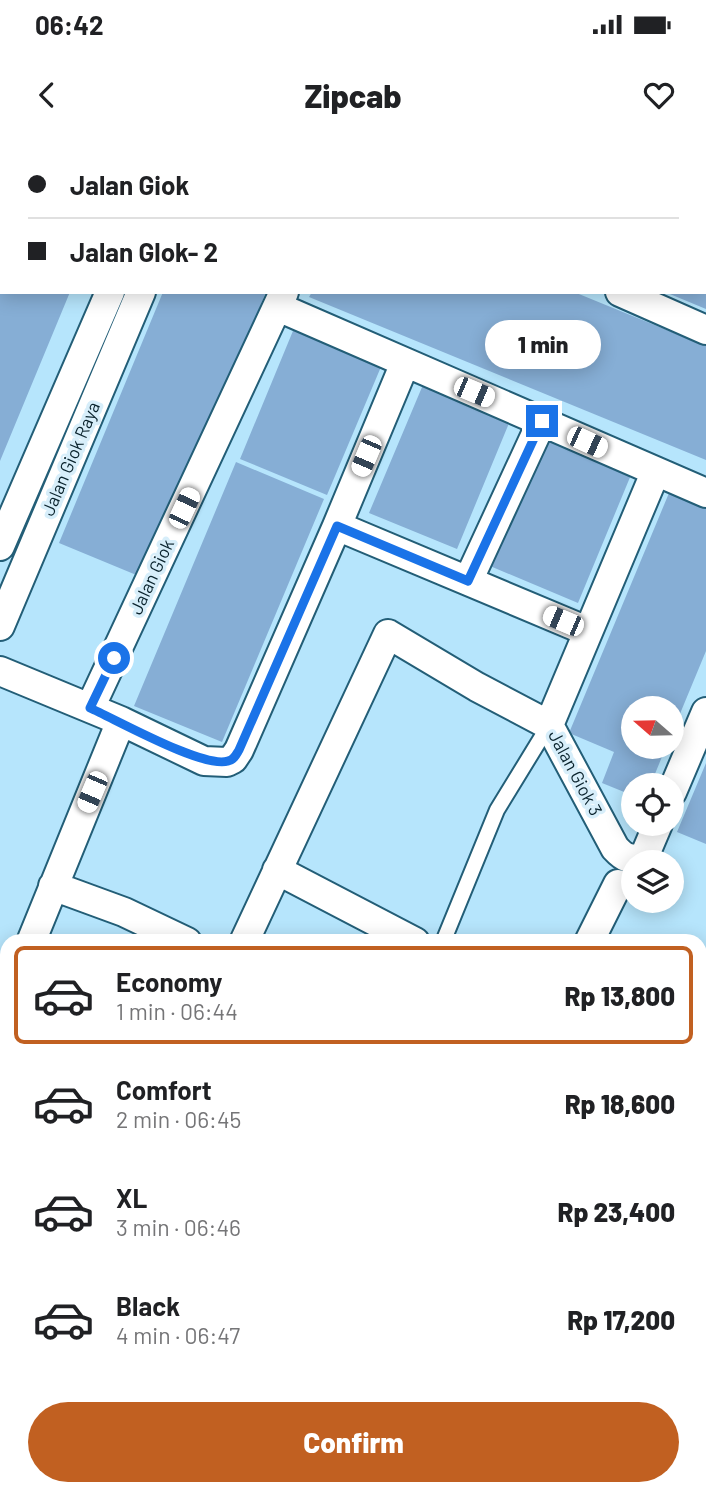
<!DOCTYPE html>
<html lang="en">
<head>
<meta charset="utf-8">
<style>
	:root { --surface:#fff; --page:#f6f6f6; --text:#202124; --muted:#757577; --line:#e0e0e0; --accent:#c16021 }
	body { margin:0; font-family:Barlow,sans-serif; background:var(--page); color:var(--text); height:100vh; display:flex; flex-direction:column; font-size:26px; white-space:nowrap }
	* { box-sizing:border-box; margin:0 }
	p { font-size:23px; color:var(--muted) }
	.icon { flex:none; width:38px; height:38px; fill:none; stroke:currentColor; stroke-width:2; stroke-linecap:round; stroke-linejoin:round }
	.map { position:relative; flex:1; overflow:hidden }
	.panel { position:absolute; left:0px; top:794px; width:707px; height:562px; display:flex; flex-direction:column; background:var(--surface); border-radius:21px 21px 0 0; box-shadow:0 4px 18px #0003 }
	.panel>* { flex:none }
	.banner { position:absolute; left:0px; top:0px; width:707px; height:154px; box-shadow:0 4px 18px #0003; display:grid; align-content:center; height:154px; padding:0 28px; background:var(--surface) }
	.needle { width:46px; rotate:290deg }
	.buttons { position:absolute; left:621px; top:556px; display:grid; gap:14px }
	.buttons a { display:grid; place-items:center; width:63px; height:63px; border-radius:50%; background:var(--surface); box-shadow:0 4px 18px #0003; font-size:35px }
	.end { position:absolute; width:32px; height:32px; margin:-16px; border:9px solid #1a73e8; background:#fff; box-shadow:0 0 0 4px #fff }
	.from { border-radius:50% }
	.bubble { position:absolute; height:49px; border-radius:24px; background:var(--surface); box-shadow:0 4px 18px #0003; font-size:23px; font-weight:800; line-height:49px; text-align:center }
	.car { position:absolute; width:21px; height:42px; margin:-21px -10px; border-radius:9px; box-shadow:0 0 5px 2px #0007; background:linear-gradient(#fff 24%,#345 0 40%,#fff 0 76%,#345 0 86%,#fff 0) }
	.banner b { display:flex; align-items:center; gap:24px; height:66px; font-size:26px }
	.banner b+b { border-top:2px solid var(--line) }
	.banner i { width:18px; height:18px; background:var(--text) }
	ul { padding:12px 0 0; list-style:none }
	li { display:flex; align-items:center; gap:21px; height:98px; margin:0 14px 10px; padding:0 14px; border:4px solid transparent; border-radius:10px }
	li div { flex:1 }
	li b { display:block; font-size:26px }
	li em { font-style:normal; font-weight:800 }
	li.selected { border-color:var(--accent) }
	li>.icon { width:63px; height:63px; stroke-width:1.5 }
	.cta { display:flex; gap:14px; margin-top:auto; padding:14px 28px }
	.cta a { flex:1; height:80px; border-radius:42px; background:var(--accent); color:#fff; font-size:28px; font-weight:800; line-height:80px; text-align:center }
	.status { display:flex; justify-content:space-between; align-items:center; height:49px; padding:0 35px; background:var(--surface); direction:ltr }
	.status svg { height:19px; fill:currentColor }
	header { display:flex; justify-content:space-between; align-items:center; height:91px; padding:0 28px; background:var(--surface); font-size:32px; font-weight:800 }
	.map>svg:first-child { display:block }
	.building { fill:#86aed5 }
	.lines { fill:none; stroke-linecap:round; stroke-linejoin:round }
	.lane-casing { stroke:#235e77; stroke-width:18 }
	.street-casing { stroke:#235e77; stroke-width:32 }
	.lane { stroke:#fff; stroke-width:14 }
	.street { stroke:#fff; stroke-width:28 }
	.route { stroke:#1a73e8; stroke-width:9 }
	.labels { text-anchor:middle; stroke-width:7; stroke-linejoin:round; paint-order:stroke }
	.street-label { font-size:18px; fill:#09222c; stroke:#d7eefa }
</style>
</head>
<body>
<div class="status"><b>06:42</b><svg viewBox="0 0 49 12"><path d="M0 12V9h3v3zM5 12V6h3v6zM10 12V3h3v9zM15 12V0h3v12zM26 1h20v11H26zM47 4h2v5h-2z"/></svg></div>
<header><svg class="icon" aria-label="back" viewBox="0 0 24 24"><path d="M15 5l-7 7 7 7"/></svg>Zipcab<svg class="icon" aria-label="heart" viewBox="0 0 24 24"><path d="M12 20l-8-8c-3-5 5-10 8-4 3-6 11-1 8 4z"/></svg></header>
<div class="map">
<svg width="706" height="1356" viewBox="0 0 706 1356">
	<rect width="100%" height="100%" fill="#b6e5fc"/>
	<!-- building -->
	<path class="building" d="M 0,152 L 70,152 L 0,321 Z
		M 163,152 L 266,152 L 146,439 L 59,403 Z
		M 312,152 L 574,152 L 706,206 L 706,320 L 309,157 Z
		M 665,152 L 706,152 L 706,169 Z
		M 295,186 L 383,222 L 327,355 L 240,319 Z
		M 425,240 L 512,276 L 457,409 L 369,373 Z
		M 545,294 L 633,330 L 578,463 L 490,426 Z
		M 236,322 L 324,359 L 222,602 L 134,566 Z
		M 674,341 L 706,355 L 706,511 L 672,593 L 672,569 L 634,569 L 634,607 L 666,607 L 650,646 L 634,646 L 634,656 L 602,643 L 614,612 L 569,593 Z
		M 706,623 L 706,704 L 677,692 Z
		M 7,1054 L 7,1171 L 0,1177 L 0,1059 Z
		M 0,1268 L 7,1278 L 7,1349 L 62,1349 L 67,1356 L 0,1356 Z
		M 93,1349 L 215,1349 L 206,1356 L 98,1356 Z
		M 264,1349 L 326,1349 L 331,1356 L 255,1356 Z"/>
	<g class="lines">
		<!-- lane casing -->
		<g class="lane-casing">
			<path id="lane" d="M 443,802 L 497,670 L 549,585
				M 459,1356 L 461,1349"/>
		</g>
		<!-- street casing -->
		<g class="street-casing">
			<path id="street" d="M 259,0 L 263,2
				M 175,2 L 176,0
				M 205,2 L 205,0
				M 645,2 L 645,0
				M 0,3 L 1,0
				M 705,43 L 706,44
				M 620,152 L 706,190
				M 278,167 L 706,353
				M 655,333 L 549,585 L 615,708 C 625,719 630,720 644,717 L 658,684
				M 337,386 L 587,491
				M 0,406 L 110,152
				M 468,441 L 542,281
				M 0,486 L 141,152
				M 0,531 L 121,581 L 204,621 L 227,622 L 233,619 L 239,610 L 337,386 L 405,223
				M 90,568 L 284,152
				M 672,652 L 706,572
				M 277,730 L 415,802
				M 53,746 L 124,772 L 187,802
				M 31,802 L 121,581
				M 244,802 L 388,494 L 477,547 L 549,585
				M 589,802 L 618,744
				M 0,878 L 7,860
				M 0,940 L 7,944
				M 0,1029 L 7,1024
				M 0,1208 L 7,1202
				M 0,1245 L 7,1254
				M 81,1349 L 86,1356
				M 542,1349 L 548,1356
				M 235,1356 L 243,1349"/>
		</g>
		<!-- lane -->
		<use href="#lane" class="lane"/>
		<!-- street -->
		<use href="#street" class="street"/>
	</g>
	<g class="lines">
		<!-- route -->
		<path class="route" d="M 114,518 L 90,568 C 117,580 204,629 228,621 C 234,620 236,615 239,610 L 337,386 L 468,441 L 542,281"/>
	</g>
	<g class="labels">
		<!-- street labels -->
		<g class="street-label">
			<text transform="translate(71 319) rotate(-67)" y="6">Jalan Giok Raya</text>
			<text transform="translate(152 437) rotate(-65)" y="6">Jalan Giok</text>
			<text transform="translate(575 633) rotate(62)" y="6">Jalan Giok 3</text>
		</g>
	</g>
</svg>
<div class="buttons">
<a><svg class="needle" viewBox="-14 -14 28 28"><path d="M0-13l5 13h-10z" fill="#e53935"/><path d="M0 13l5-13h-10z" fill="#757577"/></svg></a>
<a><svg class="icon" aria-label="locate" viewBox="0 0 24 24"><circle cx="12" cy="12" r="6"/><path d="M12 2v4M12 18v4M2 12h4M18 12h4"/></svg></a>
<a><svg class="icon" aria-label="layers" viewBox="0 0 24 24"><path d="M12 4l9 5-9 5-9-5zM3 14l9 5 9-5"/></svg></a>
</div>
<i class="end from" style="left:114px;top:518px"></i>
<i class="end" style="left:542px;top:281px"></i>
<div class="bubble" style="left:485px;top:180px;width:116px">1 min</div>
<i class="car" style="left:474px;top:252px;rotate:113deg"></i>
<i class="car" style="left:587px;top:302px;rotate:115deg"></i>
<i class="car" style="left:366px;top:316px;rotate:203deg"></i>
<i class="car" style="left:184px;top:368px;rotate:25deg"></i>
<i class="car" style="left:563px;top:481px;rotate:293deg"></i>
<i class="car" style="left:92px;top:652px;rotate:203deg"></i>
<div class="banner">
<b><i class="from"></i>Jalan Giok</b>
<b><i></i>Jalan Glok- 2</b>
</div>
<section class="panel">
<ul>
<li class="selected"><svg class="icon" aria-label="car" viewBox="0 0 24 24"><path d="M5 17H2v-5l4-1 3-4h7l3 4 3 1v5h-3M9 17h6M6 11h13"/><circle cx="7" cy="17" r="2"/><circle cx="17" cy="17" r="2"/></svg><div><b>Economy</b><p>1 min · 06:44</p></div><em>Rp 13,800</em></li>
<li><svg class="icon" aria-label="car" viewBox="0 0 24 24"><path d="M5 17H2v-5l4-1 3-4h7l3 4 3 1v5h-3M9 17h6M6 11h13"/><circle cx="7" cy="17" r="2"/><circle cx="17" cy="17" r="2"/></svg><div><b>Comfort</b><p>2 min · 06:45</p></div><em>Rp 18,600</em></li>
<li><svg class="icon" aria-label="car" viewBox="0 0 24 24"><path d="M5 17H2v-5l4-1 3-4h7l3 4 3 1v5h-3M9 17h6M6 11h13"/><circle cx="7" cy="17" r="2"/><circle cx="17" cy="17" r="2"/></svg><div><b>XL</b><p>3 min · 06:46</p></div><em>Rp 23,400</em></li>
<li><svg class="icon" aria-label="car" viewBox="0 0 24 24"><path d="M5 17H2v-5l4-1 3-4h7l3 4 3 1v5h-3M9 17h6M6 11h13"/><circle cx="7" cy="17" r="2"/><circle cx="17" cy="17" r="2"/></svg><div><b>Black</b><p>4 min · 06:47</p></div><em>Rp 17,200</em></li>
</ul>
<div class="cta"><a>Confirm</a></div>
</section>
</div>
</body>
</html>
